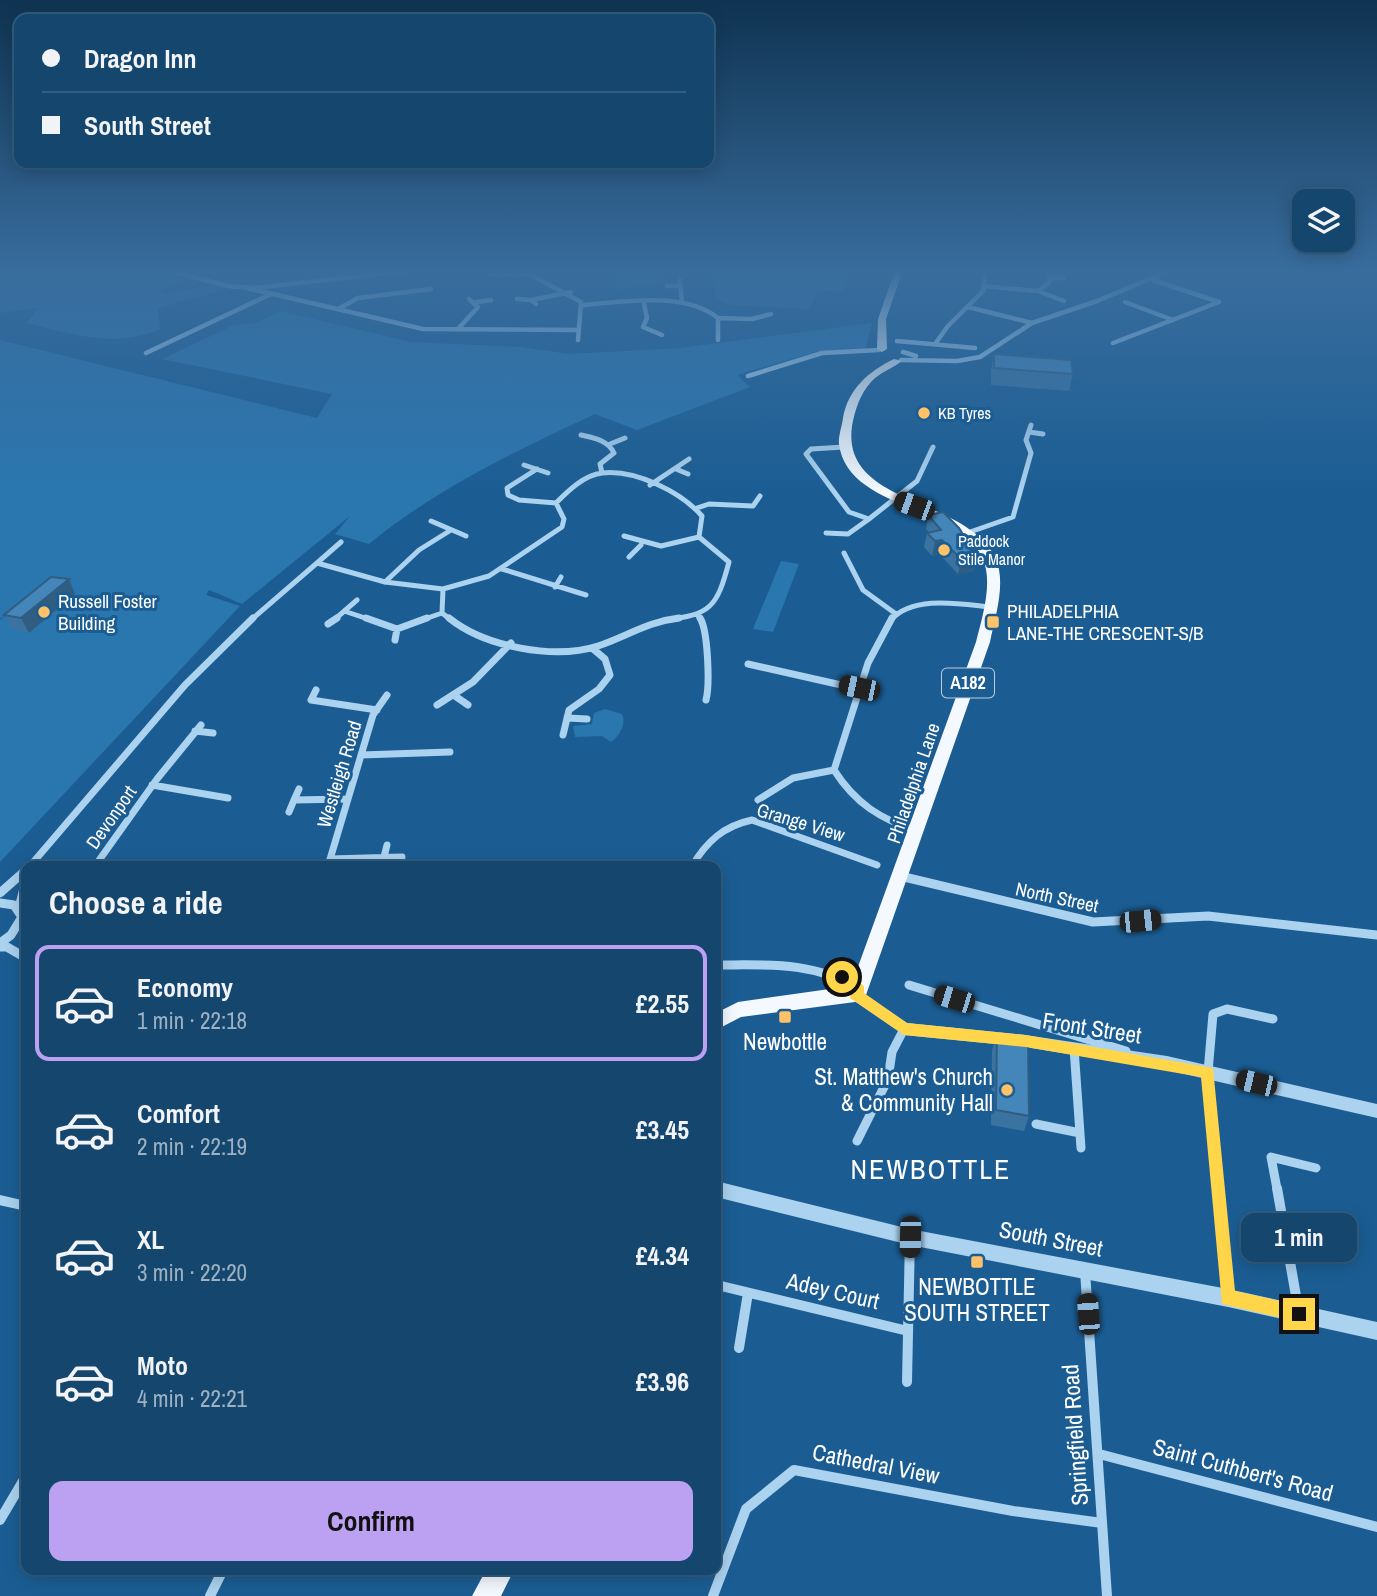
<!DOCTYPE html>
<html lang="en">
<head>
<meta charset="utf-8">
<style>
	:root { --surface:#14466e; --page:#1d4d73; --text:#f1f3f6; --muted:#9db1c2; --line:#335e81; --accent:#bca0f2 }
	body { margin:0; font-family:"Archivo Narrow",sans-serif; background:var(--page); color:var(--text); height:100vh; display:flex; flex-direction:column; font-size:26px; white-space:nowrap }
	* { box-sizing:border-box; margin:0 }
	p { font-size:23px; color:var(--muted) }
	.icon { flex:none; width:38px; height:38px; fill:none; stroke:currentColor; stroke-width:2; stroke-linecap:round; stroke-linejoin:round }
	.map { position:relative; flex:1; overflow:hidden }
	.side { position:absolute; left:21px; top:861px; width:700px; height:714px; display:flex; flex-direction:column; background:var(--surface); border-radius:14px; box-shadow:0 4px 18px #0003,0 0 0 2px var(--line) }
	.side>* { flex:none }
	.banner { position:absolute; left:14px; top:14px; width:700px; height:154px; border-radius:14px; box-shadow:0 4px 18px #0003,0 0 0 2px var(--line); display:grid; align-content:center; height:154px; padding:0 28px; background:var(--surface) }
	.tools { position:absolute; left:1292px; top:189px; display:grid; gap:14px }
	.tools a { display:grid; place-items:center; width:63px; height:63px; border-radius:14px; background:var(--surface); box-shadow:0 4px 18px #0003,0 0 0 2px var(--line); font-size:35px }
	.end { position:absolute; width:32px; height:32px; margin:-16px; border:9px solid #ffd54a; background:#111; box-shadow:0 0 0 4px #111 }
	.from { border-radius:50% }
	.bubble { position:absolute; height:49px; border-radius:14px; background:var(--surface); box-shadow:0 4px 18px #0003,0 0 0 2px var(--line); font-size:23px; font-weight:700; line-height:49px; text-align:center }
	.car { position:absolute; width:21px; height:42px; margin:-21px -10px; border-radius:9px; box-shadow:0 0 5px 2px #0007; background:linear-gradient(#222 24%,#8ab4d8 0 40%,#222 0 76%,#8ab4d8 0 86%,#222 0) }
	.banner b { display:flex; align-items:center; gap:24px; height:66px; font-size:26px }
	.banner b+b { border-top:2px solid var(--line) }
	.banner i { width:18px; height:18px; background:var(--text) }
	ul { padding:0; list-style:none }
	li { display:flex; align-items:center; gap:21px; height:116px; margin:0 14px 10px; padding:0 14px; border:4px solid transparent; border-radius:14px }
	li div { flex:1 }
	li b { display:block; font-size:26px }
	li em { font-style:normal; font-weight:700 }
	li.current { border-color:var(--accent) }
	li>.icon { width:63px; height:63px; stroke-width:1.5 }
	h2 { padding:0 28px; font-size:32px; line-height:84px }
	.primary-button { display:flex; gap:14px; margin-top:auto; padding:14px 28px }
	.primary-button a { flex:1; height:80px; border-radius:14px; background:var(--accent); color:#111; font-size:28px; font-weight:700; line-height:80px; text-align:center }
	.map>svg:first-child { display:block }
	.green { fill:#2a76af }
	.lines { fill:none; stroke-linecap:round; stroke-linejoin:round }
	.minor-far4 { stroke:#abd2ef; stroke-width:4.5 }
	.minor-far3 { stroke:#abd2ef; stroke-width:5 }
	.minor-far2 { stroke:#abd2ef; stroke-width:7 }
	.minor-far1 { stroke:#abd2ef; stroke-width:9 }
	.minor { stroke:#abd2ef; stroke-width:10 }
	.tertiary { fill:#abd2ef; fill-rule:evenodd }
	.primary { fill:#f3f9ff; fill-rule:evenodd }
	.wall { fill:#3a73a0 }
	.shaded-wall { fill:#305e82 }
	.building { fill:#4486ba; stroke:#305e82; stroke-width:2 }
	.route { fill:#ffd54a }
	.poi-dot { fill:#ffc269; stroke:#1b5d93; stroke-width:2.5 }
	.labels { text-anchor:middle; stroke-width:6; stroke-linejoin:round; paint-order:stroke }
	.far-poi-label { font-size:16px; fill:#fff; stroke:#1b5d93; text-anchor:start }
	.shield { fill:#1b5d93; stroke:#bbcedf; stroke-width:2 }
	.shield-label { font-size:18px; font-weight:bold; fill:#fff }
	.poi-label { font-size:19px; fill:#fff; stroke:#1b5d93; text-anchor:start }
	.street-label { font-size:19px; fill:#fff; stroke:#1b5d93 }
	.near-street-label { font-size:23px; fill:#fff; stroke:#1b5d93 }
	.near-poi-label { font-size:23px; fill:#fff; stroke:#1b5d93 }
	.near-quarter-label { font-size:28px; letter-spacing:2px; fill:#fff; stroke:#1b5d93 }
</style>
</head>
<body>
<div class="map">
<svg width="1377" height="1596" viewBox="0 0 1377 1596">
	<rect width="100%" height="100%" fill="#1b5d93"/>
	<!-- green -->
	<path class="green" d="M 0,270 L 103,270 L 100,278 C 136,270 153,269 188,280 L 159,290 L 165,294 L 211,285 L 225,288 C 204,299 180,298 158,309 L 160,329 C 117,349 71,334 27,323 L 38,308 L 0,313 Z
		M 719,270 L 851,270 L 843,292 L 818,290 L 809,309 L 731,305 L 716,300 L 713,276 Z
		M 625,271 L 659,272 L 661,284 L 616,289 L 615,283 Z
		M 280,311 L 411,342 L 521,347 L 570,354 L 680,348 L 872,323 L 865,349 L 819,351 L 737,375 L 750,387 L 637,430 L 595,414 C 516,451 437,488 369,544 L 335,534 L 350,516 L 242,604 L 209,590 L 206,595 L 240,606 L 0,862 L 0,620 L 8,614 L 0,619 L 0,340 L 317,418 L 332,394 L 162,359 L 234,325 L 256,323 Z
		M 781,561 L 799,564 L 773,632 L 753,629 Z
		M 605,709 L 622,714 C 627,724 619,736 611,742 L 602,736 L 575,737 L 573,726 L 592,724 L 594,713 Z"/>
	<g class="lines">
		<!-- minor-far4 -->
		<path class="minor-far4" d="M 166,270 L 228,286 L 254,288 L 413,270
			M 522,270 L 581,302 L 578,340
			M 301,271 L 304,270
			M 525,272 L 538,270
			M 490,274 L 527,274
			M 1051,278 L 1064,278
			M 680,280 L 682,303
			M 667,286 L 680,286
			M 984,286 L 1038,291 L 1064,301
			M 247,288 L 423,329 L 578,330
			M 1038,291 L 1050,282 L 1049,273
			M 517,299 L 531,300 L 536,304
			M 531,300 L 571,292
			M 476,302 L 491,300
			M 1125,302 L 1173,320
			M 644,304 L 647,318 L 643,327 L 662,335
			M 583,305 C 623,302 684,291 718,318 L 718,340
			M 968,307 L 1032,323
			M 338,309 L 358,298 L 431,289
			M 718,318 L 752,319 L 771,314
			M 458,329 L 478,307 L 469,299
			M 897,341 L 975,348
			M 1113,343 L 1219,302 L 1153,280
			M 935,344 L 948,326 L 983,291 L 985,270
			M 903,352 L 916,356
			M 146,353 L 271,294
			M 901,360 L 957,361 L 980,357 L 1032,323 L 1097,301 L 1171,270
			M 748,376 L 822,353 L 879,350"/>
		<!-- minor-far3 -->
		<path class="minor-far3" d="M 1029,432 L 1043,434
			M 581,435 C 594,438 608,440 614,453 L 600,464 L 602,473
			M 610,444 L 625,438
			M 844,447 L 811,449 L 806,454 L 849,512 L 869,519 L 917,481 L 933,447
			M 524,465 L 548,473
			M 537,469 L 507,488 L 508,495 L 519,500 L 556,503
			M 676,469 L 688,474
			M 650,485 L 689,459
			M 697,508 L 709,504 L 753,506 L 760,496
			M 431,521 L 466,536
			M 970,532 L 1013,517 L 1031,453 L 1026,440 L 1031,425
			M 826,533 L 848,534 L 869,519
			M 624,536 L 661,546 L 699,537
			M 341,542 L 317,563 L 385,582 L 443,589
			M 844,553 L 863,590 L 896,614
			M 629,557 L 641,545
			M 502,569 L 586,595
			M 385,582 L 419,550 L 451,530
			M 555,587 L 561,577
			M 443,589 L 442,613 L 451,620
			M 443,589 L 489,576 L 562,527 L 564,519 L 556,503 C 568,491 584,475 602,473 C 635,469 681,492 702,516 L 699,537 L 729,562 C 717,607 711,615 664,620
			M 347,612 L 371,620
			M 697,614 L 701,620
			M 251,620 L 317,563
			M 334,620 L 357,600
			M 422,620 L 442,613
			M 891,620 C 913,595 960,604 990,607"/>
		<!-- minor-far2 -->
		<path class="minor-far2" d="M 366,618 L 397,629 L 395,640
			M 449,618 C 485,647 554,660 598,646 C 628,636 646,622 679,618
			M 700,618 C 708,630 710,685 706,700
			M 892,618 L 868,663 L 834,770 C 855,803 881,820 918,831
			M 328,624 L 337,618
			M 397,629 L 427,618
			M 748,664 L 859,689
			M 316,690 L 311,700 L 377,710
			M 455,696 L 468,705
			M 437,705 L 473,682 L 511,643
			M 567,718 L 587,719
			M 195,731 L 213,733
			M 563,735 L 569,710 L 599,689 L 610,675 L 605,659 L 592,648
			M 361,755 L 450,752
			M 152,785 L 228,798
			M 299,789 L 294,800 L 348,799
			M 758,800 L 793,778 L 834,770
			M 289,812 L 294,800
			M 384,857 L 387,845
			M 330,859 L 402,857
			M 30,866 L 185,685 L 253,618
			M 95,866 L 157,779 L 201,725
			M 328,866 L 373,715 L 387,695
			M 692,866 C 707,841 724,826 752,820 L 877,865"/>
		<!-- minor-far1 -->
		<path class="minor-far1" d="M 900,876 L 1093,922 L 1208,916 L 1377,935
			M 0,893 L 26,870
			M 0,903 L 14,905 L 22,917 L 11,935 L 0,943
			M 19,908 L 26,880
			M 0,947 L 7,947 L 26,958
			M 716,965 C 766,965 813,961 857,988
			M 909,985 L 1126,1051
			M 1074,1048 L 1081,1148
			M 1036,1124 L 1080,1133
			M 857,1141 L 888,1079 L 892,1052 L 904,1029
			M 1218,1189 L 1208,1072 L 1213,1014 L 1227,1009 L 1273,1019
			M 1277,1189 L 1271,1157 L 1316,1168"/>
		<!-- minor -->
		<path class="minor" d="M 1218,1188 L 1228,1296
			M 1277,1188 L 1299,1313
			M 0,1200 L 26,1206
			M 1085,1271 L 1107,1596
			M 717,1285 L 908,1331
			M 739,1348 L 748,1293
			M 907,1382 L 910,1237
			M 1099,1454 L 1377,1527
			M 0,1520 L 26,1476
			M 210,1596 L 223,1570
			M 713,1596 L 746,1509 L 794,1470 L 1013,1511 L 1102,1523"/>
		<!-- tertiary -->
		<path class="tertiary" d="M 855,988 L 907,1023 L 1025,1035 L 1167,1056 L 1377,1104 L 1377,1118 L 1167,1070 L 1025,1047 L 904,1035 L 850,998 L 848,994 L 850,990 Z
			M 716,1181 L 910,1229 L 1228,1289 L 1377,1322 L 1377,1340 L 1228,1307 L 910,1245 L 716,1197 Z"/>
		<!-- primary -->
		<path class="primary" d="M 895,270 L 903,270 L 886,319 L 887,349 L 882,352 L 877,349 L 878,319 Z
			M 894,359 L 902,361 C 892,369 880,372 871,382 C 860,394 855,410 852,426 C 841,506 964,496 995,557 C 1007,582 995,617 990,642 L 866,995 L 855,1002 L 741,1017 L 716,1030 L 716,1013 L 738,1002 L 851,986 L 976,642 C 982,618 994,581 982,557 C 955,504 847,509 839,444 C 838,437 842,426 843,418 C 848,389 869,371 894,359 Z
			M 486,1570 L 514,1570 L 501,1596 L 472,1596 Z"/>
	</g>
	<!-- wall -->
	<path class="wall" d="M 994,354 L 1073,374 L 1069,391 L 991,385 L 991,371 Z
		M 928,515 L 963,541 L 977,556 L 974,571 L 958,574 L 939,554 L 932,556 L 924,547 L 927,533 L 929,532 L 926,529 Z
		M 75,594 L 29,633 L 12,629 L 4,615 Z
		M 997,1035 L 1029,1116 L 1024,1131 L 991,1125 L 992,1050 Z"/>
	<!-- shaded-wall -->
	<path class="shaded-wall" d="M 942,540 L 939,554 L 932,556 L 935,541 Z
		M 977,556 L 974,571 L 958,574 L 961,559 Z
		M 69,579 L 75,594 L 29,633 L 21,618 Z"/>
	<!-- building -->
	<path class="building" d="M 994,354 L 1071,360 L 1073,374 L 994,368 Z
		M 943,512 L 959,528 L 964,536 L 959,537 L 977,556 L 961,559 L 942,540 L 935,541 L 927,533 L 941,530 L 928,515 Z
		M 51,577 L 69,579 L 21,618 L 4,615 Z
		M 997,1035 L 1028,1041 L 1029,1116 L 996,1110 Z"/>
	<!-- sky -->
	<linearGradient id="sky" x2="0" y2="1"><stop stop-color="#0f3351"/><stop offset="0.55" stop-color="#396d9e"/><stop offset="1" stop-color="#396d9e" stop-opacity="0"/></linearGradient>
	<rect width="1377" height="493" fill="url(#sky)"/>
	<!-- route -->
	<path class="route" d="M 842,971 L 864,986 L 864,993 L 907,1023 L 1026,1035 L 1213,1068 L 1235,1291 L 1299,1305 L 1305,1308 L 1308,1314 L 1305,1320 L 1299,1322 L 1222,1304 L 1201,1077 L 1026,1047 L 904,1035 L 850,998 L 850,990 L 835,977 Z"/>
	<!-- markers -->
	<g class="poi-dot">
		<circle cx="924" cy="413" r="7"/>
		<circle cx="944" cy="550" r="7"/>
		<circle cx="44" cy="612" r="7"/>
		<rect x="986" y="615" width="14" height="14" rx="3.5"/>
		<rect x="778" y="1010" width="14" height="14" rx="3.5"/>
		<circle cx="1007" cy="1090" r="7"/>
		<rect x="970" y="1255" width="14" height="14" rx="3.5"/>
	</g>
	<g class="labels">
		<!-- far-poi labels -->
		<g class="far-poi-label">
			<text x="938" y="419">KB Tyres</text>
			<text x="958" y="547">Paddock<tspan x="958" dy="18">Stile Manor</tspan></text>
		</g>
		<!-- shield labels -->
		<rect class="shield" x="942" y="668.5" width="52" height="29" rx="5"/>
		<g class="shield-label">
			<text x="968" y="689">A182</text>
		</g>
		<!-- poi labels -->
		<g class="poi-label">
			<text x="58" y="608">Russell Foster<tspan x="58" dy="22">Building</tspan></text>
			<text x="1007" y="618">PHILADELPHIA<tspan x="1007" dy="22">LANE-THE CRESCENT-S/B</tspan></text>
		</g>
		<!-- street labels -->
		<g class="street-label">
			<text transform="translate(339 774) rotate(-73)" y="7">Westleigh Road</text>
			<text transform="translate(913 783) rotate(-71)" y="7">Philadelphia Lane</text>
			<text transform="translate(111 817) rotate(-55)" y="7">Devonport</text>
			<text transform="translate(801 822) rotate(17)" y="7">Grange View</text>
			<text transform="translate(1057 897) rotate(12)" y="7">North Street</text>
		</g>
		<!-- near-street labels -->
		<g class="near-street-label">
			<text transform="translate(1092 1028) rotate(9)" y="8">Front Street</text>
			<text transform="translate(1051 1239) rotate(11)" y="8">South Street</text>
			<text transform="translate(833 1291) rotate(13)" y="8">Adey Court</text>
			<text transform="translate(1075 1435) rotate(-94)" y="8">Springfield Road</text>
			<text transform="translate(876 1464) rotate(11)" y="8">Cathedral View</text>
			<text transform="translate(1243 1470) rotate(15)" y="8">Saint Cuthbert's Road</text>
		</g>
		<!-- near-poi labels -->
		<g class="near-poi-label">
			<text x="785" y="1050">Newbottle</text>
			<text x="993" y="1085" text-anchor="end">St. Matthew's Church<tspan x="993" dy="26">&amp; Community Hall</tspan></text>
			<text x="977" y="1295">NEWBOTTLE<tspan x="977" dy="26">SOUTH STREET</tspan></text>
		</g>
		<!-- near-quarter labels -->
		<g class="near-quarter-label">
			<text x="931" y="1179">NEWBOTTLE</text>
		</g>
	</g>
</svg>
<div class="tools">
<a><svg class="icon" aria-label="layers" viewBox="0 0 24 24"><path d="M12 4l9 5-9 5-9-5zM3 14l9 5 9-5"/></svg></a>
</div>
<i class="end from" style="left:842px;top:977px"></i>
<i class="end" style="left:1299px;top:1314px"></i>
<div class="bubble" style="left:1241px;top:1213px;width:116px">1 min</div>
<i class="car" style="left:914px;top:506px;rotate:290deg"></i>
<i class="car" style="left:859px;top:688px;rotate:282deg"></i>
<i class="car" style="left:1140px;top:921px;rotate:84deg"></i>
<i class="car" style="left:954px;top:999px;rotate:287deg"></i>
<i class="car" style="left:1256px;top:1083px;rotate:283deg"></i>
<i class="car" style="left:910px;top:1237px;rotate:181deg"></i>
<i class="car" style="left:1088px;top:1314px;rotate:356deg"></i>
<div class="banner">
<b><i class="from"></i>Dragon Inn</b>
<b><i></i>South Street</b>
</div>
<section class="side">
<h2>Choose a ride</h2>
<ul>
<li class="current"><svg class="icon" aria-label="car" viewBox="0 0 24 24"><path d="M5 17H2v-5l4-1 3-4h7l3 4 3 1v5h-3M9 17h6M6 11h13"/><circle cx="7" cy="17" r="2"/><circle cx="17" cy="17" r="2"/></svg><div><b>Economy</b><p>1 min · 22:18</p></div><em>£2.55</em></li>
<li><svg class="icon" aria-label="car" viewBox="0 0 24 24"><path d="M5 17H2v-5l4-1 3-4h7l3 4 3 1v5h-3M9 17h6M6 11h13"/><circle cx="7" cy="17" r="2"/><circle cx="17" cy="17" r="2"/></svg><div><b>Comfort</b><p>2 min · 22:19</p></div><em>£3.45</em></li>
<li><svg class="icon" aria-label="car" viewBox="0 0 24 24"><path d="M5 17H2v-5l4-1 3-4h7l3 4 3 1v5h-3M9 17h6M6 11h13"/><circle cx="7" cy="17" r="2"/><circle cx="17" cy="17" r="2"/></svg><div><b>XL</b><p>3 min · 22:20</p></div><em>£4.34</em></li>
<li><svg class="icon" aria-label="car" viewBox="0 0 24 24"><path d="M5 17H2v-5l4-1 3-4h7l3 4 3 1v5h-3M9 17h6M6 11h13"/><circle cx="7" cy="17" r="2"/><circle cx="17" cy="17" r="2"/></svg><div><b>Moto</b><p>4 min · 22:21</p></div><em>£3.96</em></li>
</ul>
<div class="primary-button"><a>Confirm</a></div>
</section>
</div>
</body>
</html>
